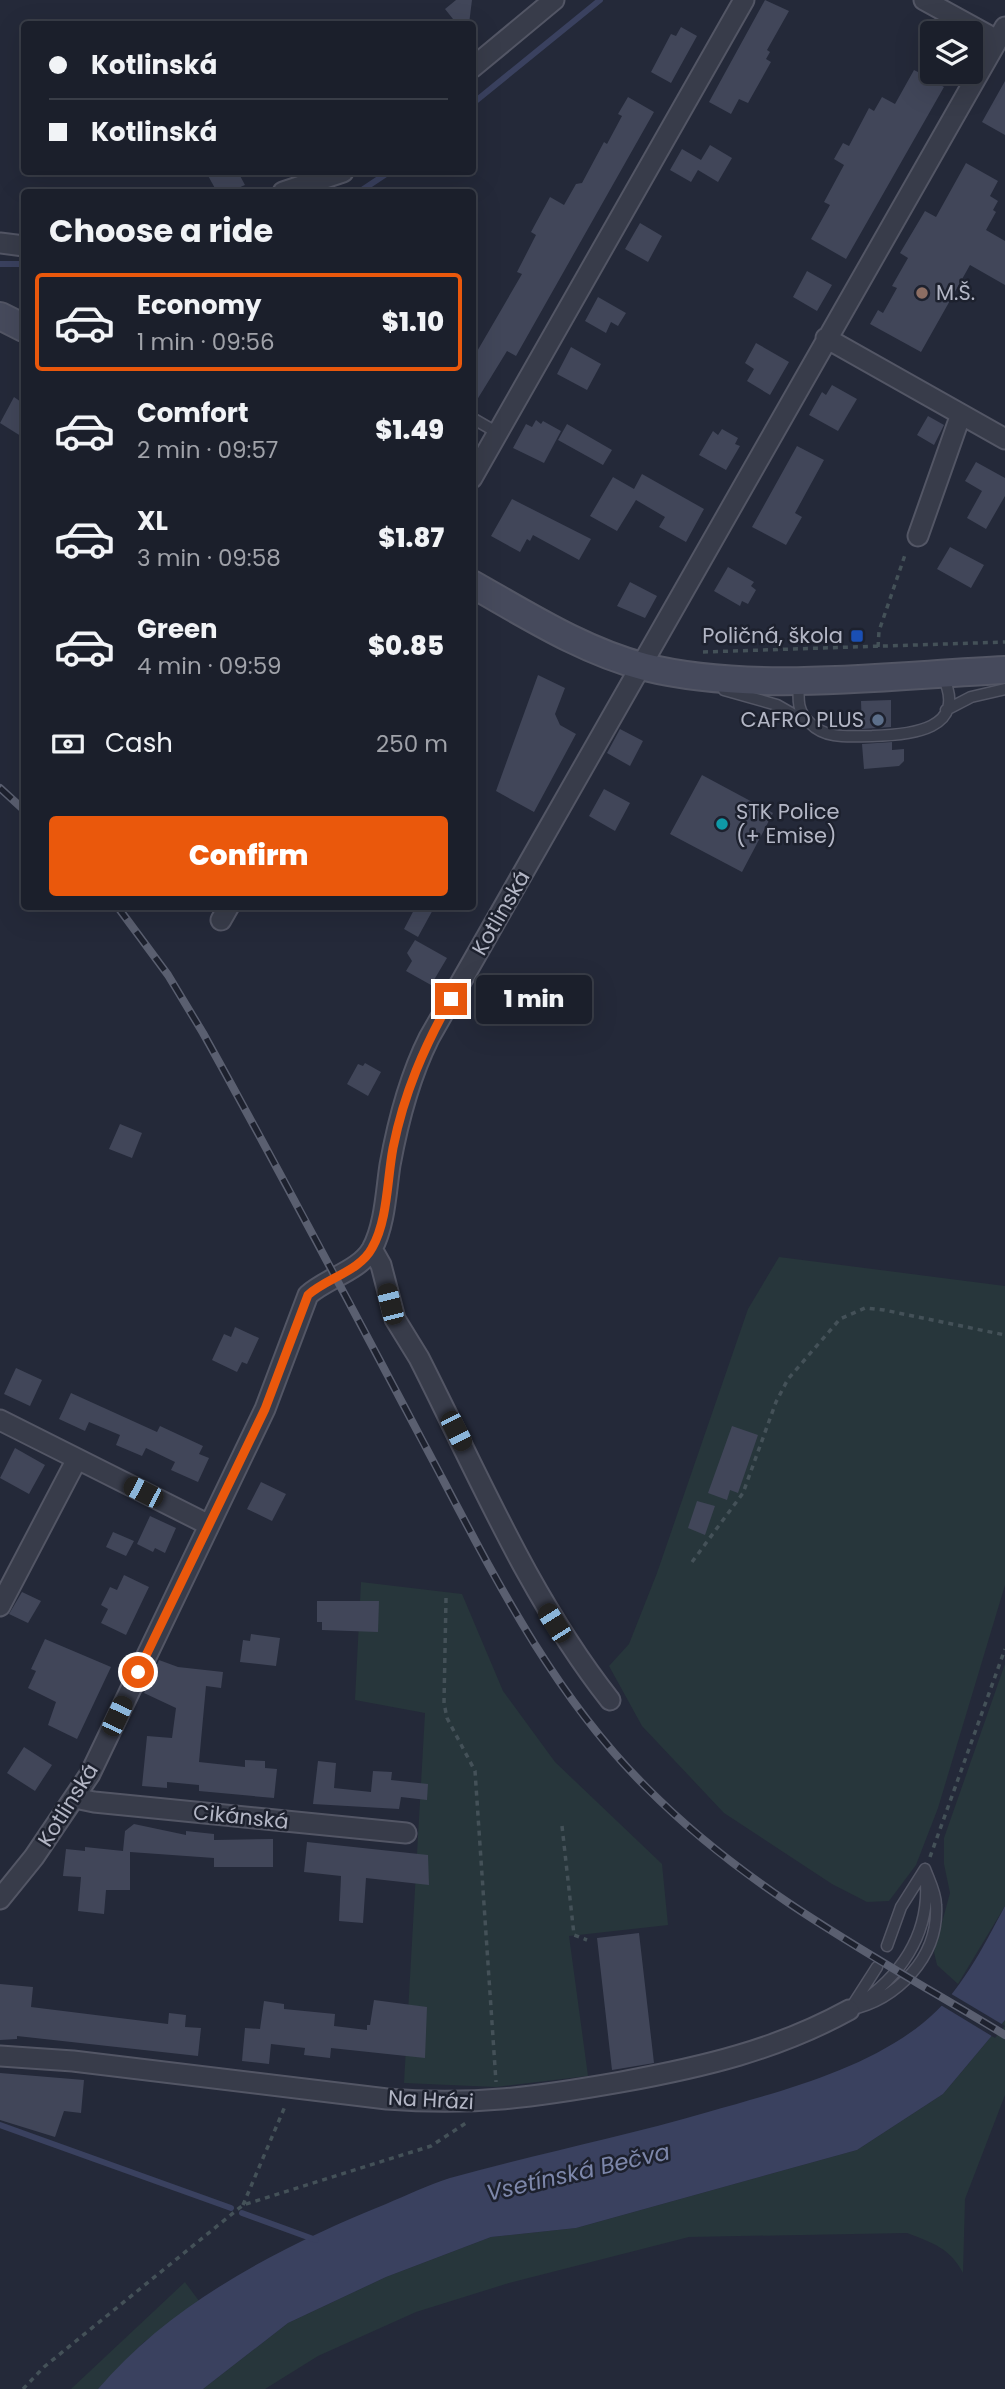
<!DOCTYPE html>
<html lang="en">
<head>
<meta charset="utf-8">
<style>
	:root { --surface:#1b1f2b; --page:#282c37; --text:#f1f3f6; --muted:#a0a2a9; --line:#393d47; --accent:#ea580c }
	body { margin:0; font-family:Poppins,sans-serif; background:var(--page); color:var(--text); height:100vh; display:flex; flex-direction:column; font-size:26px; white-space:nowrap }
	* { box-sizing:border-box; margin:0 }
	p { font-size:23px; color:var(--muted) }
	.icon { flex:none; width:38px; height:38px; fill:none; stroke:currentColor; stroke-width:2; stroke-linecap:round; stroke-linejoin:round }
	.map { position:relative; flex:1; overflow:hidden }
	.side { position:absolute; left:21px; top:189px; width:455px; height:721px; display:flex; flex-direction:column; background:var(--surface); border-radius:7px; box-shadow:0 7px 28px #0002,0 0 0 2px var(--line) }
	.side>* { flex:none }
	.banner { position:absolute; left:21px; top:21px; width:455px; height:154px; border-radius:7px; box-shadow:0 7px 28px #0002,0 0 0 2px var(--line); display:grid; align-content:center; height:154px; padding:0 28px; background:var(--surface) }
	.tools { position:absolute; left:920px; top:21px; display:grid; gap:14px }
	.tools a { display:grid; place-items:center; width:63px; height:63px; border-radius:7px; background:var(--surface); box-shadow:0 7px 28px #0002,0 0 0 2px var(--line); font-size:35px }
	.end { position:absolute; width:32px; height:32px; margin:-16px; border:9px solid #ea580c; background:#fff; box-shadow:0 0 0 4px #fff }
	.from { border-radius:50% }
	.bubble { position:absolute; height:49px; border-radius:7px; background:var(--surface); box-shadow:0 7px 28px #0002,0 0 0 2px var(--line); font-size:23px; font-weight:800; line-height:49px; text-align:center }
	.car { position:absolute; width:21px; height:42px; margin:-21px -10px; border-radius:9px; box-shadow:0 0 5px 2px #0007; background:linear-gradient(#222 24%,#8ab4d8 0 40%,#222 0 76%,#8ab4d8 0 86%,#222 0) }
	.banner b { display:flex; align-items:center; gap:24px; height:66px; font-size:26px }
	.banner b+b { border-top:2px solid var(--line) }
	.banner i { width:18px; height:18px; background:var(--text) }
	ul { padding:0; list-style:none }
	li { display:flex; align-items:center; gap:21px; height:98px; margin:0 14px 10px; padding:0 14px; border:4px solid transparent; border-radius:7px }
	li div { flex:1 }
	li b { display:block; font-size:26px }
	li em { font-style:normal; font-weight:800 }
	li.on { border-color:var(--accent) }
	li>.icon { width:63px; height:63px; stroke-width:1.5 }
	h2 { padding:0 28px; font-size:32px; line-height:84px }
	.pay { display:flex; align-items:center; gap:18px; height:77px; padding:0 28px; font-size:26px }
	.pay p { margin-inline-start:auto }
	.primary-button { display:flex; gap:14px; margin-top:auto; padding:14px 28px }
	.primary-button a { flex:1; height:80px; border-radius:7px; background:var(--accent); color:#fff; font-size:28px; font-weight:800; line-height:80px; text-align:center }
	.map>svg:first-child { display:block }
	.green { fill:#27363b }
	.water { fill:#3a415f }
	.pier { fill:#242939 }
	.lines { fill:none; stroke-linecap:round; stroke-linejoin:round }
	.stream { stroke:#3a415f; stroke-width:6 }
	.building { fill:#414659 }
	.service-casing { stroke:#535665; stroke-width:13 }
	.minor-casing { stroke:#535665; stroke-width:23 }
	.secondary-casing { stroke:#535665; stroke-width:30 }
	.path { stroke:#445158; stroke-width:3.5; stroke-dasharray:5 5; stroke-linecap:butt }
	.service { stroke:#383c4a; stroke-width:10 }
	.minor { stroke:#383c4a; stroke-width:19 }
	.secondary { stroke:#464a5c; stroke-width:26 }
	.rail-casing { stroke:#5a5f70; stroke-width:8 }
	.rail { stroke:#1d212e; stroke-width:5; stroke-dasharray:16; stroke-linecap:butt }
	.route { stroke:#ea580c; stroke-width:9 }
	.education-dot { fill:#8d6e63; stroke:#1d212e; stroke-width:2.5 }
	.transit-dot { fill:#1a4fb4; stroke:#1d212e; stroke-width:2.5 }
	.service-dot { fill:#5c6f8a; stroke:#1d212e; stroke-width:2.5 }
	.culture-dot { fill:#0f9aa8; stroke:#1d212e; stroke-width:2.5 }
	.labels { text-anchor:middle; stroke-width:5; stroke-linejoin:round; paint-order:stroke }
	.poi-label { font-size:21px; fill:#b3b6c5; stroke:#1d212e; text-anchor:start }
	.street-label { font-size:21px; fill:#b3b6c5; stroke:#1d212e }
	.water-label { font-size:23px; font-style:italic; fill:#7d87aa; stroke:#1d212e }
</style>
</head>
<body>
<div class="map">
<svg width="1005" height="2389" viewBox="0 0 1005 2389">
	<rect width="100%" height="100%" fill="#242939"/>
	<!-- green -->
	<path class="green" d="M 779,1257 L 1005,1286 L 1005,1585 L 938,1808 L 916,1865 L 889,1901 L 867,1902 L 832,1884 L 724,1813 L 642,1726 L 609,1666 L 629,1644 L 657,1573 L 748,1309 Z
		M 361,1582 L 462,1594 L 503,1691 L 555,1762 L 662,1864 L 668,1925 L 569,1936 L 588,2076 L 496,2087 L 404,2083 L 425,1713 L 355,1700 Z
		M 1005,1664 L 1005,1906 L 958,1984 L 937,1965 L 934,1952 L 950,1893 L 944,1864 L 944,1838 Z
		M 1005,2020 L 1005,2095 L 965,2199 L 963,2273 C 950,2248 933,2243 907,2233 L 689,2237 L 509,2283 L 416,2312 L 318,2356 L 265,2389 L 203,2389 L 288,2323 L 386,2277 L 491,2237 L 576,2228 L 857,2150 L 943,2094 Z
		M 185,2282 L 199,2301 L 144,2342 L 98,2389 L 71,2389 Z"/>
	<!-- water -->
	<path class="water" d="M 1005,1906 L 1005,2020 L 943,2094 L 857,2150 L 576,2228 L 491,2237 L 386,2277 L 288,2323 L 203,2389 L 98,2389 C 172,2302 282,2246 386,2204 C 407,2195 428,2185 450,2178 C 535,2154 623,2137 708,2112 C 781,2091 863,2071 923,2023 C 960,1994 983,1947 1005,1906 Z"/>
	<!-- pier -->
	<path class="pier" d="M 948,1992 L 1005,2026 L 995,2038 L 939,2004 Z"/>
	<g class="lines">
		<!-- stream -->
		<path class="stream" d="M 472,104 L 600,0
			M 359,192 L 389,172
			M 0,264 L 24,264
			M 0,2125 L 231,2208
			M 242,2213 L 316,2240"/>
	</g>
	<!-- building -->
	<path class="building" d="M 456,0 L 472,0 L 469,24 L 457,24 L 445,9 Z
		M 765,0 L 789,11 L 767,50 L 770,52 L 766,59 L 771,62 L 748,103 L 739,99 L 731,114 L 709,102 Z
		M 681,27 L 697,36 L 671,83 L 651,72 L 671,34 L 676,36 Z
		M 933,54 L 933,81 L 944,87 L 846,259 L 811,239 L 830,205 L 824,202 L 844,165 L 834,159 L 843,143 L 849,146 L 869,108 L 874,111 L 882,97 L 895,104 L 914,70 L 922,74 Z
		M 1005,81 L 1005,135 L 982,122 Z
		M 628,97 L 654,112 L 516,356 L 507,351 L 472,408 L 472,360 L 522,274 L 517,272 L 536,235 L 531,232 L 550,197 L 564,205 L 576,184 L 582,183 L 604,142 L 607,144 L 622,116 L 618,114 Z
		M 710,145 L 732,158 L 718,182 L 698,170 L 691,182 L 670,170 L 682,149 L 701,160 Z
		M 966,163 L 998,181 L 990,196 L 998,201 L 993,210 L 996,212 L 986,230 L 1005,241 L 1005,285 L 970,265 L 921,352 L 870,324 L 878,310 L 883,313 L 897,288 L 892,286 L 908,258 L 900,253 L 925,211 L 936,217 Z
		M 206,172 L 238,172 L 245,185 L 229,192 L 217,192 Z
		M 640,223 L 662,236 L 648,262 L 625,249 Z
		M 807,271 L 832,285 L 817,311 L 793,297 Z
		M 598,297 L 626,313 L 618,326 L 611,322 L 606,333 L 585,321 Z
		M 756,343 L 789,362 L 770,395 L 747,381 L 754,369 L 745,363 Z
		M 571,347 L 601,364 L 587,390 L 557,374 Z
		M 832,385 L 857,399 L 838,431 L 809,415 L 822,392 L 826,395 Z
		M 14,397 L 24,404 L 24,438 L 0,423 Z
		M 928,416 L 944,425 L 934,445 L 917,435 Z
		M 536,420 L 541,424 L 543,421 L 561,431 L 544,463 L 513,448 L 526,424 L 532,427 Z
		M 567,424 L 612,450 L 603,465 L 558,440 Z
		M 722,429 L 738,438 L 735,444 L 740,446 L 726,470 L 699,455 L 713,431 L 718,435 Z
		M 797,446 L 824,460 L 795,513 L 802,517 L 786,545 L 752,527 Z
		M 976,462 L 1005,478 L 1005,496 L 986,529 L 967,518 L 982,491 L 965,481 Z
		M 642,474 L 704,509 L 686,542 L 659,527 L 665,517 L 636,500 L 617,531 L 590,516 L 613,477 L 634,489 Z
		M 512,499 L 591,539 L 579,560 L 533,535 L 530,541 L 527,539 L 520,552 L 491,536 Z
		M 950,547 L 984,565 L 971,588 L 937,569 Z
		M 728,567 L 754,582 L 751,586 L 756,590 L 748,604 L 742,601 L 740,606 L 714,591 Z
		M 630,582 L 657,596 L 645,618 L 617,606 Z
		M 538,675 L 565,688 L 555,714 L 560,725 L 576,734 L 534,812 L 496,791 Z
		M 891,700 L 891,727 L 862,729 L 861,701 Z
		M 620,729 L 643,741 L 630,766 L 607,753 Z
		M 892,742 L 892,750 L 904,749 L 904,761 L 899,766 L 864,769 L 862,744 Z
		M 702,775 L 773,813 L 742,872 L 670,834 Z
		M 604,789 L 630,803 L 615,831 L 589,816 Z
		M 416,906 L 435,906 L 418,937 L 404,929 Z
		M 415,940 L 447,958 L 431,985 L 406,971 L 412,961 L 407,953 Z
		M 365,1063 L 381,1072 L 368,1096 L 347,1084 L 358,1064 L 363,1066 Z
		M 120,1124 L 142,1133 L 132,1158 L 109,1149 Z
		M 235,1327 L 259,1338 L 247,1364 L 242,1362 L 237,1372 L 212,1360 L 224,1334 L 231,1337 Z
		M 16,1368 L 42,1380 L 30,1406 L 4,1394 Z
		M 71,1393 L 157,1432 L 160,1426 L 203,1446 L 199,1454 L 209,1458 L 198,1482 L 171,1470 L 175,1462 L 146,1448 L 142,1456 L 116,1445 L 120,1435 L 89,1422 L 85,1431 L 59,1419 Z
		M 732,1426 L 758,1435 L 738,1493 L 730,1490 L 727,1500 L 708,1493 Z
		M 15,1448 L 45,1465 L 29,1494 L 0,1478 Z
		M 261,1482 L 286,1494 L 272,1521 L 247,1509 Z
		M 697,1501 L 715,1506 L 705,1535 L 688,1528 Z
		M 150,1516 L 176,1528 L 165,1553 L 155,1548 L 153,1552 L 137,1544 Z
		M 113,1532 L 134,1541 L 126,1556 L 106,1547 Z
		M 124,1575 L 149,1587 L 126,1635 L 101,1623 L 108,1609 L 101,1605 L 110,1587 L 117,1590 Z
		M 22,1592 L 41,1601 L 28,1623 L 9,1614 Z
		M 317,1601 L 379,1601 L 378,1632 L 322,1630 L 322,1622 L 317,1622 Z
		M 251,1634 L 280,1638 L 276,1666 L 240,1662 L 243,1640 L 250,1641 Z
		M 45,1639 L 111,1667 L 77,1739 L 48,1725 L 56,1702 L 28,1688 L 36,1671 L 31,1669 Z
		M 159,1660 L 178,1667 L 223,1672 L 221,1688 L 206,1686 L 199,1762 L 245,1767 L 245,1760 L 265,1761 L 265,1768 L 277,1769 L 274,1798 L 199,1791 L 199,1785 L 167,1782 L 167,1788 L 142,1786 L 147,1736 L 172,1738 L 176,1708 L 144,1693 Z
		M 24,1747 L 52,1765 L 35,1791 L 7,1773 Z
		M 318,1761 L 336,1763 L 334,1788 L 371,1792 L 373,1771 L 392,1772 L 391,1780 L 428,1784 L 427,1800 L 401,1797 L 399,1809 L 313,1804 Z
		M 134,1824 L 186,1835 L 186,1831 L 214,1834 L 214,1840 L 273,1839 L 273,1867 L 214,1867 L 214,1858 L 130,1852 L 130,1890 L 106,1890 L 104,1914 L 78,1911 L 81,1877 L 63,1876 L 66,1849 L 85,1851 L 85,1847 L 123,1851 L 125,1831 Z
		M 307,1842 L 428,1855 L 429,1885 L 366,1878 L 363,1923 L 339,1921 L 341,1876 L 304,1872 Z
		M 639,1933 L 654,2063 L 612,2070 L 597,1938 Z
		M 0,1984 L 33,1987 L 31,2007 L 168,2024 L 169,2013 L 186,2015 L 185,2027 L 201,2028 L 198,2056 L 17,2036 L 17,2039 L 0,2040 Z
		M 374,2000 L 427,2007 L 425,2058 L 331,2048 L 330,2058 L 304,2055 L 305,2048 L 271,2044 L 269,2064 L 242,2061 L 245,2028 L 260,2029 L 264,2001 L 284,2004 L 284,2009 L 335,2014 L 334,2026 L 367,2030 L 367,2025 L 370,2025 Z
		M 0,2073 L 84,2080 L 81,2113 L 64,2111 L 55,2137 L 0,2120 Z"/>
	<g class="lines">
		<!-- service casing -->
		<g class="service-casing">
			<path id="service" d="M 472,418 L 498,433
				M 799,683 C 798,700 797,711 810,723 C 826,740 851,736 872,736 C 910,735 970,730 942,675
				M 724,690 L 777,705 L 805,721
				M 946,710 L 971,697 L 1005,689
				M 887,1946 L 901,1907 L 925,1869
				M 852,2006 L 877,1967
				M 856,2006 C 900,1977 929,1936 926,1883
				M 849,2010 C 897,2000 939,1957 936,1905 C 936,1893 929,1880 925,1869"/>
		</g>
		<!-- minor casing -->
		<g class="minor-casing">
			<path id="minor" d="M 924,0 L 997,40
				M 472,68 L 554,0
				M 283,192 L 343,172
				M 0,243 L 24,246
				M 826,338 L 1005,439
				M 472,478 L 744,0
				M 918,536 L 961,414
				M 221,920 L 229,906
				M 372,1249 L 381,1265 L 395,1319 L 419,1358 C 478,1474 529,1597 610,1700
				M 0,1420 L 209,1525
				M 0,1606 L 77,1459
				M 75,1798 L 94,1802 L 406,1833
				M 0,1899 L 34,1857 L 90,1774 L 265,1409 L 308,1295 C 327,1278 359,1271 372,1249 C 385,1225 386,1191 390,1165 C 398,1121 409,1078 429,1038 L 1005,27
				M 0,2056 L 73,2061 L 387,2099 C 474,2106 536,2097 621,2082 C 703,2067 776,2050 849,2010"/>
		</g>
		<!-- secondary casing -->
		<g class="secondary-casing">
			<path id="secondary" d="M 0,316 L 24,328
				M 472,584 C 527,615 583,651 645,667 C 753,694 893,675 1005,670"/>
		</g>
		<!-- path -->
		<path class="path" d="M 878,647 L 879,631 L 906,552
			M 703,652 L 1005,642
			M 692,1562 L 743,1493 L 776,1402 L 788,1379 L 840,1319 L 865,1308 L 884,1310 L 1005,1335
			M 446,1598 L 444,1703 L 447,1718 L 475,1771 L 496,2082
			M 562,1826 L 574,1935 L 587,1940
			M 930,1857 L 1005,1649
			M 243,2205 L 286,2104
			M 23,2389 L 44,2367 L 243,2205 L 431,2146 L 469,2121"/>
		<!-- service -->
		<use href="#service" class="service"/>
		<!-- minor -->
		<use href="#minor" class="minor"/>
		<!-- secondary -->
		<use href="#secondary" class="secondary"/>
		<!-- rail casing -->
		<g class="rail-casing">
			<path id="rail" d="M 0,788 L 24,810
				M 117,906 L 168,975 L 203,1033 C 278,1168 350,1304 422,1440 C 487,1562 548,1690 647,1788 C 750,1892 881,1960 1005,2035"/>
		</g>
		<!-- rail -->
		<use href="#rail" class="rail"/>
	</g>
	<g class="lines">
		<!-- route -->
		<path class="route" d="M 138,1672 L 265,1409 L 308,1295 C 327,1278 360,1271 372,1248 C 388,1220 387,1179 393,1148 C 404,1093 424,1047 451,999"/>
	</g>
	<!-- markers -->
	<circle class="education-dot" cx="922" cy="293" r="7"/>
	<rect class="transit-dot" x="850" y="629" width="14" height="14" rx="3.5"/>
	<circle class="service-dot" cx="878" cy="720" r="7"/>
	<circle class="culture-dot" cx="722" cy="824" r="7"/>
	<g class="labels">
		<!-- poi labels -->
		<g class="poi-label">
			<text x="936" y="300">M.Š.</text>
			<text x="843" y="643" text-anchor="end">Poličná, škola</text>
			<text x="864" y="727" text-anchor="end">CAFRO PLUS</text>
			<text x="736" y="819">STK Police<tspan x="736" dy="24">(+ Emise)</tspan></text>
		</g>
		<!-- street labels -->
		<g class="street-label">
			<text transform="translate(501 913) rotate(-60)" y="7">Kotlinská</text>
			<text transform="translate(68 1805) rotate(-58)" y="7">Kotlinská</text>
			<text transform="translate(241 1817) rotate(6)" y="7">Cikánská</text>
			<text transform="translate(431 2100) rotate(3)" y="7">Na Hrázi</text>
		</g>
		<!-- water labels -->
		<g class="water-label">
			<text transform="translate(578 2172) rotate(-13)" y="8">Vsetínská Bečva</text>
		</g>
	</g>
</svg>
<div class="tools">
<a><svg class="icon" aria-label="layers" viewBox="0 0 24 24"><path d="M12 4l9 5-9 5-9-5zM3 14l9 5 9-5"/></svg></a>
</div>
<i class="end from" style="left:138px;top:1672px"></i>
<i class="end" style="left:451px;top:999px"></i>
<div class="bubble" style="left:476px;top:975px;width:116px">1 min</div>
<i class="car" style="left:390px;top:1304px;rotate:346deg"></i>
<i class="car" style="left:456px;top:1431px;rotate:153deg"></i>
<i class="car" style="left:143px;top:1492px;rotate:297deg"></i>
<i class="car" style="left:554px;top:1623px;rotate:328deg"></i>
<i class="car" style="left:117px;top:1716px;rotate:25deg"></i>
<div class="banner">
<b><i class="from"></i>Kotlinská</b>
<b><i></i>Kotlinská</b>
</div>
<section class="side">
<h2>Choose a ride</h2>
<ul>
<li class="on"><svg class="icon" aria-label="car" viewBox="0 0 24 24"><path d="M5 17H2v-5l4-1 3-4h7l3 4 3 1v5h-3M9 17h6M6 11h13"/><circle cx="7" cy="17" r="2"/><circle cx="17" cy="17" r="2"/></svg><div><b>Economy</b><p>1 min · 09:56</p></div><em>$1.10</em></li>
<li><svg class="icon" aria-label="car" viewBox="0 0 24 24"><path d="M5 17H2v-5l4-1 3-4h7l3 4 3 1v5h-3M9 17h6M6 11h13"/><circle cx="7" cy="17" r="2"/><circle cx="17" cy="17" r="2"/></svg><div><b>Comfort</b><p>2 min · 09:57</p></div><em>$1.49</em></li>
<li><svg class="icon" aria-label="car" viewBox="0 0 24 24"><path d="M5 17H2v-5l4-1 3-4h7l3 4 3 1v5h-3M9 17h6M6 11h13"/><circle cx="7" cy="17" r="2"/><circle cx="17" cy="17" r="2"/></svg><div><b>XL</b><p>3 min · 09:58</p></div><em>$1.87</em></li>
<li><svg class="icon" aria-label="car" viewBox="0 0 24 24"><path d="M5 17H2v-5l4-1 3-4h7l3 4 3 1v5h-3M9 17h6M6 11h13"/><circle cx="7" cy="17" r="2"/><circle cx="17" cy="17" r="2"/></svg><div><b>Green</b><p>4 min · 09:59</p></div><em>$0.85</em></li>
</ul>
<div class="pay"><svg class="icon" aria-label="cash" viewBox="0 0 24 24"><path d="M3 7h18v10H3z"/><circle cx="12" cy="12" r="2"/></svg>Cash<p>250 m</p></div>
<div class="primary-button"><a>Confirm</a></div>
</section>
</div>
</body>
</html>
